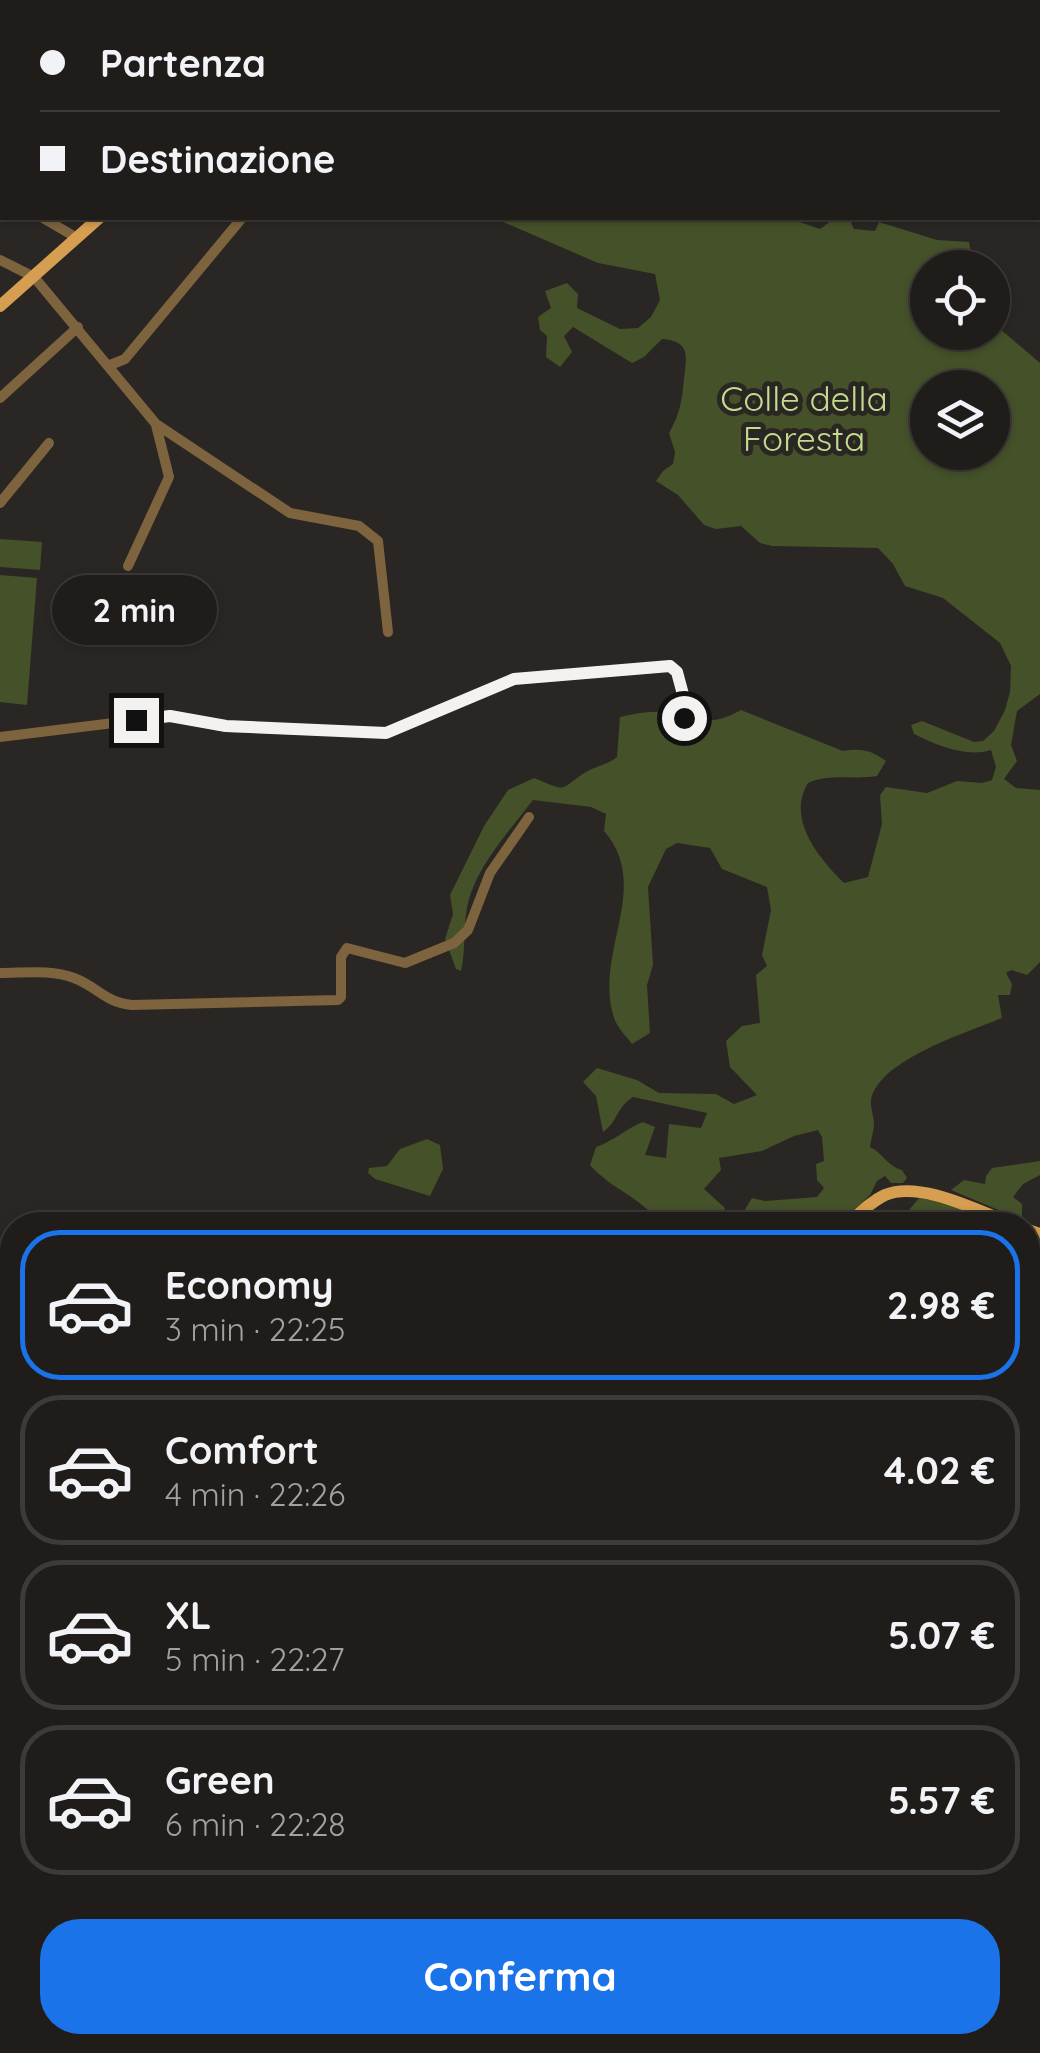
<!DOCTYPE html>
<html lang="it">
<head>
<meta charset="utf-8">
<style>
	:root { --surface:#201c1a; --page:#282523; --text:#f1f3f6; --muted:#a2a1a2; --line:#3d3a39; --accent:#1a73e8 }
	body { margin:0; font-family:Quicksand,sans-serif; background:var(--page); color:var(--text); height:100vh; display:flex; flex-direction:column; font-size:38px; white-space:nowrap }
	* { box-sizing:border-box; margin:0 }
	p { font-size:32px; color:var(--muted) }
	.icon { flex:none; width:55px; height:55px; fill:none; stroke:currentColor; stroke-width:2; stroke-linecap:round; stroke-linejoin:round }
	.map { position:relative; flex:1; overflow:hidden }
	.panel { position:absolute; left:0px; top:1212px; width:1040px; height:842px; display:flex; flex-direction:column; background:var(--surface); border-radius:40px 40px 0 0; box-shadow:0 2px 8px #0004,0 0 0 2px var(--line) }
	.panel>* { flex:none }
	.banner { position:absolute; left:0px; top:0px; width:1040px; height:220px; box-shadow:0 2px 8px #0004,0 0 0 2px var(--line); display:grid; align-content:center; height:220px; padding:0 40px; background:var(--surface) }
	.fabs { position:absolute; left:910px; top:250px; display:grid; gap:20px }
	.fabs a { display:grid; place-items:center; width:100px; height:100px; border-radius:50%; background:var(--surface); box-shadow:0 2px 8px #0004,0 0 0 2px var(--line); font-size:50px }
	.end { position:absolute; width:45px; height:45px; margin:-22px; border:12px solid #f4f2f0; background:#111; box-shadow:0 0 0 5px #111 }
	.from { border-radius:50% }
	.bubble { position:absolute; height:70px; border-radius:35px; background:var(--surface); box-shadow:0 2px 8px #0004,0 0 0 2px var(--line); font-size:32px; font-weight:700; line-height:70px; text-align:center }
	.banner b { display:flex; align-items:center; gap:35px; height:95px; font-size:38px }
	.banner b+b { border-top:2px solid var(--line) }
	.banner i { width:25px; height:25px; background:var(--text) }
	ul { padding:18px 0 0; list-style:none }
	li { display:flex; align-items:center; gap:30px; height:150px; margin:0 20px 15px; padding:0 20px; border:5px solid var(--line); border-radius:40px }
	li div { flex:1 }
	li b { display:block; font-size:38px }
	li em { font-style:normal; font-weight:700 }
	li.selected { border-color:var(--accent) }
	li>.icon { width:90px; height:90px; stroke-width:1.5 }
	.button { display:flex; gap:20px; margin-top:auto; padding:20px 40px }
	.button a { flex:1; height:115px; border-radius:40px; background:var(--accent); color:#fff; font-size:40px; font-weight:700; line-height:115px; text-align:center }
	.map>svg:first-child { display:block }
	.green { fill:#445129; fill-rule:evenodd }
	.lines { fill:none; stroke-linecap:round; stroke-linejoin:round }
	.minor { stroke:#7e633f; stroke-width:10 }
	.major { stroke:#d59e50; stroke-width:12 }
	.route { stroke:#f4f2f0; stroke-width:12 }
	.labels { text-anchor:middle; stroke-width:10; stroke-linejoin:round; paint-order:stroke }
	.park-label { font-size:35px; fill:#c2db8d; stroke:#2a2623 }
</style>
</head>
<body>
<div class="map">
<svg width="1040" height="2053" viewBox="0 0 1040 2053">
	<rect width="100%" height="100%" fill="#2a2623"/>
	<!-- green -->
	<path class="green" d="M 494,218 L 788,218 L 820,229 L 835,218 L 849,218 L 854,229 L 875,231 L 879,222 L 937,240 L 969,242 L 972,257 L 950,263 L 949,267 L 928,268 L 928,332 L 992,332 L 993,323 L 1040,363 L 1040,694 L 1017,711 L 1011,745 L 1017,761 L 1004,779 L 1016,788 L 1040,790 L 1040,962 L 1027,975 L 1011,970 L 1006,973 L 1012,984 L 1010,995 L 998,995 L 1002,1018 C 969,1032 879,1059 871,1100 C 870,1107 874,1116 874,1123 C 874,1131 871,1139 870,1147 C 883,1153 887,1166 902,1170 L 907,1178 L 903,1183 L 891,1183 L 885,1176 L 877,1181 L 870,1195 L 838,1225 L 726,1225 L 744,1211 L 752,1198 L 765,1201 L 817,1197 L 824,1188 L 817,1180 L 816,1164 L 824,1161 L 822,1137 L 818,1130 L 794,1136 L 762,1151 L 719,1158 L 721,1170 L 704,1189 L 725,1208 L 724,1213 L 711,1225 L 662,1225 C 639,1195 613,1191 590,1165 L 596,1147 C 614,1141 625,1129 643,1122 L 655,1127 L 645,1155 L 666,1158 L 669,1124 L 701,1128 L 707,1113 L 633,1097 C 615,1109 618,1122 603,1132 L 596,1096 L 583,1082 L 597,1068 L 637,1080 L 659,1093 L 716,1094 L 734,1104 L 757,1095 L 730,1067 L 726,1041 L 742,1026 L 760,1023 L 756,975 L 767,966 L 762,955 L 771,910 L 767,887 L 722,869 L 710,848 L 677,843 L 666,849 L 648,887 L 653,965 L 647,985 L 650,1033 L 632,1044 C 626,1036 617,1027 614,1018 C 593,953 653,887 604,831 L 606,814 L 591,807 L 533,800 C 508,833 475,867 467,908 C 463,929 466,950 461,971 L 456,969 L 445,939 L 453,914 L 450,895 L 484,826 L 508,790 L 534,778 C 571,793 557,790 586,772 C 596,766 607,765 617,757 L 620,717 C 634,714 648,711 661,712 C 696,716 705,730 741,710 L 843,751 C 861,748 871,750 886,761 L 877,776 C 854,780 829,773 808,783 C 786,819 819,858 844,883 L 868,877 L 882,824 L 880,795 L 886,787 L 927,793 L 957,781 L 982,783 L 992,780 L 996,767 L 991,750 C 967,758 936,745 914,734 L 911,725 L 922,721 L 974,742 L 983,741 L 994,731 L 1005,710 L 1010,692 L 1011,666 L 1000,643 L 943,598 L 905,586 L 893,564 L 878,548 L 772,546 L 760,543 L 741,526 L 716,529 L 704,525 L 678,495 L 656,481 L 663,471 L 673,464 L 675,452 L 669,433 C 680,414 682,400 684,379 C 686,358 692,341 662,339 L 644,357 L 632,363 L 573,327 L 564,336 L 572,352 L 560,367 L 546,357 L 547,336 L 540,330 L 538,317 L 551,308 L 545,291 L 567,283 L 578,294 L 577,308 L 620,329 L 638,328 L 651,317 L 660,300 L 655,274 L 598,263 ZM 928,388 L 992,388 L 992,452 L 928,452 Z
		M 0,539 L 42,542 L 40,570 L 0,567 Z
		M 0,575 L 37,578 L 27,705 L 0,702 Z
		M 427,1139 L 440,1145 L 443,1169 L 430,1196 L 375,1179 L 368,1173 L 369,1168 L 387,1166 L 400,1149 Z
		M 1040,1161 L 1040,1175 L 1023,1184 L 1013,1197 L 1022,1204 L 1022,1220 L 951,1190 L 964,1180 L 985,1184 L 986,1176 L 992,1168 Z
		M 936,1195 L 969,1213 L 965,1223 L 968,1225 L 869,1225 L 889,1212 L 909,1210 L 920,1197 Z
		M 1040,1348 L 1040,1420 L 1028,1409 L 1028,1350 Z
		M 1040,1476 L 1040,1710 L 1028,1719 L 1028,1482 Z
		M 1040,1906 L 1040,1988 L 1028,1985 L 1028,1921 Z
		M 1028,2008 L 1040,2020 L 1040,2053 L 1032,2053 L 1023,2043 L 1028,2042 Z"/>
	<g class="lines">
		<!-- minor -->
		<path class="minor" d="M 75,2 L 76,0
			M 0,51 L 2,52
			M 1038,79 L 1040,78
			M 0,127 L 2,129
			M 0,191 L 2,193
			M 43,218 L 77,238
			M 0,260 L 34,277 L 156,424 L 290,513 L 359,526 L 378,541 L 388,632
			M 110,365 L 125,359 L 242,218
			M 0,398 L 78,327
			M 0,503 L 49,443
			M 128,566 L 169,477 L 156,425
			M 0,737 L 170,716 L 226,727 L 386,733 L 514,679 L 670,666 L 677,672 L 688,713 L 684,718
			M 0,973 C 24,973 51,969 74,978 C 98,987 104,1002 132,1005 L 338,1000 L 341,997 L 341,957 L 347,948 L 405,963 L 454,943 L 468,930 L 490,873 L 529,817
			M 1028,1972 L 1040,1968
			M 931,2053 L 937,2042"/>
		<!-- major -->
		<path class="major" d="M 252,2 L 253,0
			M 0,306 L 99,218
			M 847,1225 C 859,1214 870,1202 885,1195 C 921,1180 980,1212 1015,1225
			M 1028,1230 L 1040,1234
			M 291,2053 L 315,2042"/>
	</g>
	<g class="lines">
		<!-- route -->
		<path class="route" d="M 136,720 L 170,716 L 226,726 L 386,733 L 514,679 L 670,666 L 677,672 L 688,713 L 684,718"/>
	</g>
	<g class="labels">
		<!-- park labels -->
		<g class="park-label">
			<text x="804" y="411">Colle della<tspan x="804" dy="40">Foresta</tspan></text>
		</g>
	</g>
</svg>
<div class="fabs">
<a><svg class="icon" aria-label="locate" viewBox="0 0 24 24"><circle cx="12" cy="12" r="6"/><path d="M12 2v4M12 18v4M2 12h4M18 12h4"/></svg></a>
<a><svg class="icon" aria-label="layers" viewBox="0 0 24 24"><path d="M12 4l9 5-9 5-9-5zM3 14l9 5 9-5"/></svg></a>
</div>
<i class="end from" style="left:684px;top:718px"></i>
<i class="end" style="left:136px;top:720px"></i>
<div class="bubble" style="left:52px;top:575px;width:165px">2 min</div>
<div class="banner">
<b><i class="from"></i>Partenza</b>
<b><i></i>Destinazione</b>
</div>
<section class="panel">
<ul>
<li class="selected"><svg class="icon" aria-label="car" viewBox="0 0 24 24"><path d="M5 17H2v-5l4-1 3-4h7l3 4 3 1v5h-3M9 17h6M6 11h13"/><circle cx="7" cy="17" r="2"/><circle cx="17" cy="17" r="2"/></svg><div><b>Economy</b><p>3 min · 22:25</p></div><em>2.98 €</em></li>
<li><svg class="icon" aria-label="car" viewBox="0 0 24 24"><path d="M5 17H2v-5l4-1 3-4h7l3 4 3 1v5h-3M9 17h6M6 11h13"/><circle cx="7" cy="17" r="2"/><circle cx="17" cy="17" r="2"/></svg><div><b>Comfort</b><p>4 min · 22:26</p></div><em>4.02 €</em></li>
<li><svg class="icon" aria-label="car" viewBox="0 0 24 24"><path d="M5 17H2v-5l4-1 3-4h7l3 4 3 1v5h-3M9 17h6M6 11h13"/><circle cx="7" cy="17" r="2"/><circle cx="17" cy="17" r="2"/></svg><div><b>XL</b><p>5 min · 22:27</p></div><em>5.07 €</em></li>
<li><svg class="icon" aria-label="car" viewBox="0 0 24 24"><path d="M5 17H2v-5l4-1 3-4h7l3 4 3 1v5h-3M9 17h6M6 11h13"/><circle cx="7" cy="17" r="2"/><circle cx="17" cy="17" r="2"/></svg><div><b>Green</b><p>6 min · 22:28</p></div><em>5.57 €</em></li>
</ul>
<div class="button"><a>Conferma</a></div>
</section>
</div>
</body>
</html>
